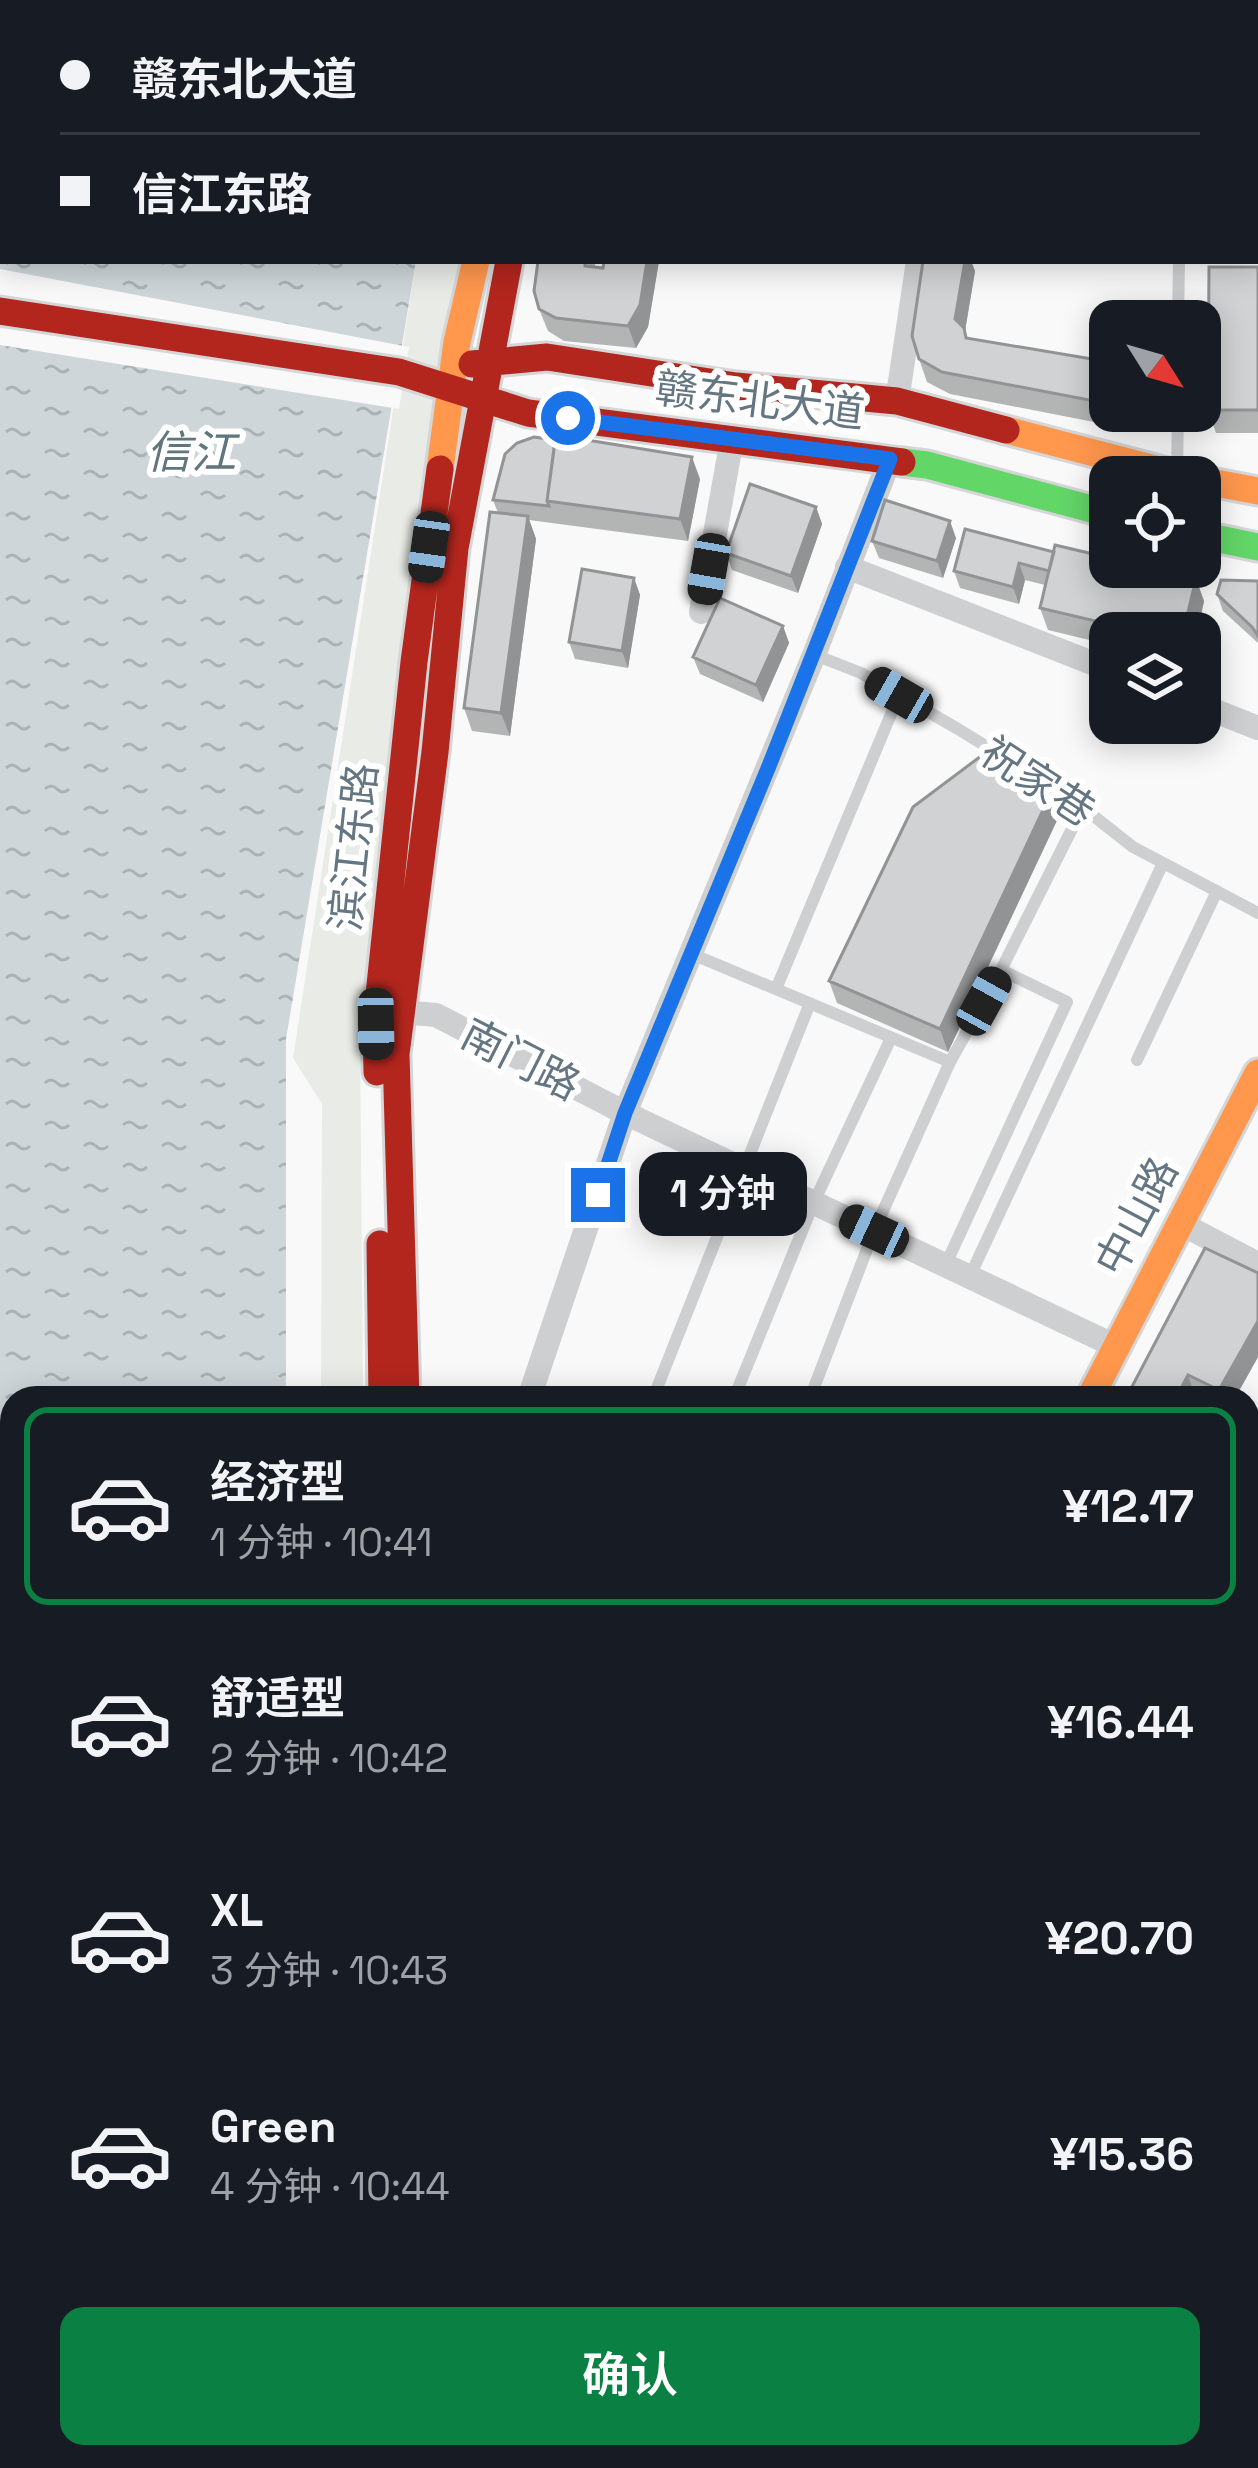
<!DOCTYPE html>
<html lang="zh">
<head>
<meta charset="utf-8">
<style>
	:root { --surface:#171b24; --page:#20242c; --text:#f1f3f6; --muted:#9ea1a6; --line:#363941; --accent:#0b8043 }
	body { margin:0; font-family:"Space Grotesk","Noto Sans SC",sans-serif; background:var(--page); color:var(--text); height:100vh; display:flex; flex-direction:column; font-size:45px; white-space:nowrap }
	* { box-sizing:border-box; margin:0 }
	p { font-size:39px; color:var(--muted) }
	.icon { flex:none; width:66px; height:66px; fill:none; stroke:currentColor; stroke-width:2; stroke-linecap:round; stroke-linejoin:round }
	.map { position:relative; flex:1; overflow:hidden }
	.drawer { position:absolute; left:0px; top:1386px; width:1260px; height:1083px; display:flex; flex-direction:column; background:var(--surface); border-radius:36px 36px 0 0; box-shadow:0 6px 30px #0003 }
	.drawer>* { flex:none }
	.guide { position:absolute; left:0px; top:0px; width:1260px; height:264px; box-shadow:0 6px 30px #0003; display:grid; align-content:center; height:264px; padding:0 60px; background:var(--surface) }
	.needle { width:78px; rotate:127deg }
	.buttons { position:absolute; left:1089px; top:300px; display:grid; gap:24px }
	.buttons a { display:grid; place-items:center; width:132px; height:132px; border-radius:24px; background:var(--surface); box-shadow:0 6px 30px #0003; font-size:60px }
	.end { position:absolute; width:54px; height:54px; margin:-27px; border:15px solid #1a73e8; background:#fff; box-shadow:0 0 0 6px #fff }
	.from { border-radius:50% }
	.bubble { position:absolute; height:84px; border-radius:24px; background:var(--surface); box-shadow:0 6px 30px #0003; font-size:39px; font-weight:600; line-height:84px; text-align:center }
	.car { position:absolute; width:36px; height:72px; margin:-36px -18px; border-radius:15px; box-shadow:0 0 9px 3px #0007; background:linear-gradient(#222 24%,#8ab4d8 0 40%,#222 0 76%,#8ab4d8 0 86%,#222 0) }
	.guide b { display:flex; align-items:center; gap:42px; height:114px; font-size:45px }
	.guide b+b { border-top:3px solid var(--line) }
	.guide i { width:30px; height:30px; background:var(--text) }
	ul { padding:21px 0 0; list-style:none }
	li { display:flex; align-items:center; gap:36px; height:198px; margin:0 24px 18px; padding:0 36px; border:6px solid transparent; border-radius:24px }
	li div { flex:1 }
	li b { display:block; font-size:45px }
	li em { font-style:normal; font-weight:600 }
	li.current { border-color:var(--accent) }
	li>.icon { width:108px; height:108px; stroke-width:1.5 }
	.primary-button { display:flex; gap:24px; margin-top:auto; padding:24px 60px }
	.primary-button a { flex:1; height:138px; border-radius:24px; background:var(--accent); color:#fff; font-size:48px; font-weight:600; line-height:138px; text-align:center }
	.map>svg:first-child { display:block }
	.green { fill:#e8ebe6 }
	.water { fill:url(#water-ripples) }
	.pier { fill:#f9f9f9 }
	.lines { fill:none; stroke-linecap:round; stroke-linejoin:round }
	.fast-casing { stroke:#d5d6d7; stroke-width:33 }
	.slow-casing { stroke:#d5d6d7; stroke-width:33 }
	.jam-casing { stroke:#d5d6d7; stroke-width:33 }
	.lane { stroke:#cecfd0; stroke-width:12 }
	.street { stroke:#cecfd0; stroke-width:24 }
	.fast { stroke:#63d668; stroke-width:27 }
	.slow { stroke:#ff974d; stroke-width:27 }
	.jam { stroke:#b3261e; stroke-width:27 }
	.wall { fill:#b3b5b5 }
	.shaded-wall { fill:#929394 }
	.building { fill:#d0d2d3; stroke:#929394; stroke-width:3 }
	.route { stroke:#1a73e8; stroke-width:15 }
	.labels { text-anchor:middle; stroke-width:12; stroke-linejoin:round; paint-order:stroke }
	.street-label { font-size:42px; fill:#657683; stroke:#fff }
	.water-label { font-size:45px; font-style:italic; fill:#60757c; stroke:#fff }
</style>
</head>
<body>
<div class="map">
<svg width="1258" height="2468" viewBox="0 0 1258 2468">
	<defs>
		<pattern id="water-ripples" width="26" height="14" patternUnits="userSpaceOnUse" patternTransform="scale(3)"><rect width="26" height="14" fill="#ced6d9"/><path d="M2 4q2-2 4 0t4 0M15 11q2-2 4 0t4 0" fill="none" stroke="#abb2b5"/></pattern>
	</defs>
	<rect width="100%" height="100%" fill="#f9f9f9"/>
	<!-- green -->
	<path class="green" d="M 416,261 L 461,261 L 429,452 L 360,1035 L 363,1398 L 321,1398 L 322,1104 L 293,1058 Z
		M 306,2457 L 366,2457 L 366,2468 L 306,2468 Z"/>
	<!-- water -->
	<path class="water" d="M 0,0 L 457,0 L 457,3 L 3,3 L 3,261 L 416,261 L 286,1039 L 286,1398 L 12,1398 L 12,2457 L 286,2457 L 286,2468 L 0,2468 Z"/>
	<!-- pier -->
	<path class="pier" d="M 0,269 L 409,347 L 399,409 L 0,345 Z"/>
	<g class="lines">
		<!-- fast casing -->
		<g class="fast-casing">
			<path id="fast" d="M 527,3 L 528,0
				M 902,462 L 927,465 L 1110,514
				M 1200,535 L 1258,547"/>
		</g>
		<!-- slow casing -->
		<g class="slow-casing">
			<path id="slow" d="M 555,0 L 555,3
				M 1006,430 L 1186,477
				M 440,469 L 457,342 L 476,261
				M 1200,480 L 1258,491
				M 1090,1398 L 1258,1073
				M 374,2457 L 374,2468"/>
		</g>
		<!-- jam casing -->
		<g class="jam-casing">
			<path id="jam" d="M 0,311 L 399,372 L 528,413 L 902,462
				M 472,364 L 547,357 L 736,386 L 897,401 L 1006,430
				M 377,1072 L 376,1023 L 414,662 L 440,469
				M 380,1244 L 382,1398
				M 406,1398 L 396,1054 L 435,752 L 455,548 L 509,261
				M 904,2457 L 906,2468"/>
		</g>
		<!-- lane -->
		<path class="lane" d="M 1234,3 L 1235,0
			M 1178,321 L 1179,261
			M 1177,474 L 1178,411
			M 815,655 L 861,673 L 958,729 L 1072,799 L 1133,847 L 1258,913
			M 692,954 L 950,1062
			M 1001,970 L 1083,807
			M 776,989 L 899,695
			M 1137,1060 L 1217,891
			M 970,1276 L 1163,863
			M 653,1398 L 810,1003
			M 734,1398 L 814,1202 L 891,1038
			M 810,1398 L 874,1231 L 950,1062 L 1001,970 L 1067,1002 L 946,1264"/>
		<!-- street -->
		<path class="street" d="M 957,3 L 958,0
			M 897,401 L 918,261
			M 847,567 L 1110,670
			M 701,612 L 732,439
			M 1200,705 L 1258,728
			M 390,1014 L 401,1012 L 436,1015 L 625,1113 L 1115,1346
			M 1180,1223 L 1258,1264
			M 529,1398 L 625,1113 L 814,655 L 890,459
			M 1248,2052 L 1258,2059"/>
		<!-- fast -->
		<use href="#fast" class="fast"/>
		<!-- slow -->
		<use href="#slow" class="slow"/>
		<!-- jam -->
		<use href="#jam" class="jam"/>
	</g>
	<!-- wall -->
	<path class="wall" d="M 538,261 L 595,261 L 595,267 L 603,268 L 604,261 L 659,261 L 648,327 L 636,348 L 564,341 L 548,331 L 539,309 Z
		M 923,261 L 971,261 L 975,271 L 965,331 L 968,338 L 1110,362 L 1110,411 L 1142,411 L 1140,431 L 950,394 L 927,382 L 919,359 Z
		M 1258,267 L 1258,433 L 1216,433 L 1208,410 Z
		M 700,479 L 688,541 L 529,520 L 536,539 L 510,736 L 472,731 L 464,708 L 498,513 L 493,500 Z
		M 816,507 L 822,524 L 798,593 L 732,570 L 726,553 Z
		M 956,538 L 943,578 L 879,558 L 872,541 Z
		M 1053,552 L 1196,579 L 1204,601 L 1197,633 L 1110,633 L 1110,645 L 1048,630 L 1040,608 L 1045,585 L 1025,580 L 1019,604 L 960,588 L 954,571 Z
		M 634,578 L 640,595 L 628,668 L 575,659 L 569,642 Z
		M 1258,581 L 1258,643 L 1223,611 L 1217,594 Z
		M 783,626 L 789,643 L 763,702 L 700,674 L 693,657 Z
		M 1060,814 L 948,1052 L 837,1003 L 829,981 Z
		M 1258,1273 L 1258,1357 L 1235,1398 L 1126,1398 Z
		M 1258,1435 L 1258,1535 L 1248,1529 L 1248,1454 Z
		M 1248,1758 L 1258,1763 L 1258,1887 L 1248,1882 Z
		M 1258,1915 L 1258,2018 L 1248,2014 L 1248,1935 Z"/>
	<!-- shaded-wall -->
	<path class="shaded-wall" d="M 647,261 L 659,261 L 648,327 L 636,348 L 628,326 Z
		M 965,261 L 971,261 L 975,271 L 965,331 L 972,351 L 955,319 Z
		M 1133,411 L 1142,411 L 1140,431 Z
		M 692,457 L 700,479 L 688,541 L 680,519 Z
		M 816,507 L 822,524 L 798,593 L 791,576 Z
		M 528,516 L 536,539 L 510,736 L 501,713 Z
		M 950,521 L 956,538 L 943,578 L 937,561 Z
		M 1019,563 L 1025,580 L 1019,604 L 1013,587 Z
		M 634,578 L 640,595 L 628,668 L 622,651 Z
		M 1196,579 L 1204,601 L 1197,633 L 1183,633 Z
		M 783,626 L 789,643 L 763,702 L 756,685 Z
		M 1052,791 L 1060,814 L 948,1052 L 940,1029 Z
		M 1258,1321 L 1258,1357 L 1235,1398 L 1221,1398 L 1219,1390 Z
		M 1188,1375 L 1196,1398 L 1176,1398 Z
		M 1248,1417 L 1253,1431 L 1248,1441 Z
		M 1258,1649 L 1258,1690 L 1248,1711 L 1248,1671 Z
		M 1258,1850 L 1258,1886 L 1250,1865 Z
		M 1258,2434 L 1258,2468 L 1247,2468 Z"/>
	<!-- building -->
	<path class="building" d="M 834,0 L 902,0 L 902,3 L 833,3 Z
		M 538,261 L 585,261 L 585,266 L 603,268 L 604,261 L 647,261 L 640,305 L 628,326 L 556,318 L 539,309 L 534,291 Z
		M 923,261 L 965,261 L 955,319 L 964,328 L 966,338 L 1110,362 L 1110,404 L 942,372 L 919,359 L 912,336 Z
		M 1209,267 L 1258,267 L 1258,410 L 1208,410 Z
		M 556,435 L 692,457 L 680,519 L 547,501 Z
		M 534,437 L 555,440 L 547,501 L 549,506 L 493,500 L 505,454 L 517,443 Z
		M 750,484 L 816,507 L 791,576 L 726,553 Z
		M 885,500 L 950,521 L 937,561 L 872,541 Z
		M 490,512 L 528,516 L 501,713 L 464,708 Z
		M 965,529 L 1054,552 L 1049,571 L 1019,563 L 1013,587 L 954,571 Z
		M 1055,545 L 1110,558 L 1110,567 L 1146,567 L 1196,579 L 1183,633 L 1146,633 L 1040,608 Z
		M 582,569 L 634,578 L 622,651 L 569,642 Z
		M 1221,580 L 1258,581 L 1258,636 L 1252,627 L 1217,594 Z
		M 720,598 L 783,626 L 756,685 L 693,657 Z
		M 981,756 L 1052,791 L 940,1029 L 829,981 L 913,807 Z
		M 1205,1248 L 1258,1273 L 1258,1321 L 1219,1390 L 1188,1375 L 1176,1398 L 1126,1398 Z
		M 1258,1435 L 1258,1522 L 1248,1516 L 1248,1454 Z
		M 1249,1554 L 1258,1557 L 1258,1649 L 1248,1671 Z
		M 1248,1758 L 1258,1763 L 1258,1850 L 1250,1865 L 1248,1864 Z
		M 1258,1915 L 1258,2000 L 1248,1995 L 1248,1935 Z
		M 1248,2370 L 1258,2373 L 1258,2434 L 1247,2468 L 1196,2468 L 1200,2457 L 1248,2457 Z
		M 797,2457 L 835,2457 L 837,2468 L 799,2468 Z"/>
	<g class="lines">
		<!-- route -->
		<path class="route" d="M 568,418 L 890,459 L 769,766 L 625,1113 L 598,1195"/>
	</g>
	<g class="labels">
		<!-- street labels -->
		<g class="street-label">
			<text transform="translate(760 400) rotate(7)" y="15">赣东北大道</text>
			<text transform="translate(1038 781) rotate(33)" y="15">祝家巷</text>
			<text transform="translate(353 847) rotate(-84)" y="15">滨江东路</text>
			<text transform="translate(521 1059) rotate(27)" y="15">南门路</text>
			<text transform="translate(1136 1216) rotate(-62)" y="15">中山路</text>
		</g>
		<!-- water labels -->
		<g class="water-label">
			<text x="191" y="468">信江</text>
		</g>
	</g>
</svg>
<div class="buttons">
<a><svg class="needle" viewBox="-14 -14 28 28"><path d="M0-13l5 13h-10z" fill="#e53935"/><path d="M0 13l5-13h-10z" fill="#9ea1a6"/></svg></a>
<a><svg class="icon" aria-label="locate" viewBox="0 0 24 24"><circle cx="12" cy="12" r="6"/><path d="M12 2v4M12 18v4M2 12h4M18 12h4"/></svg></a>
<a><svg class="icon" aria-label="layers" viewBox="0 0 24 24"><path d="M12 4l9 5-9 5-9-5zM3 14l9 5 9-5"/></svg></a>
</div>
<i class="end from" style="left:568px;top:418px"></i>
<i class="end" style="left:598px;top:1195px"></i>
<div class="bubble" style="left:639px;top:1152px;width:168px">1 分钟</div>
<i class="car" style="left:429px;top:547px;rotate:188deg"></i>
<i class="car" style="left:709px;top:569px;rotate:190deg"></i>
<i class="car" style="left:899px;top:695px;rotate:300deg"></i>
<i class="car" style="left:984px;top:1001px;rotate:29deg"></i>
<i class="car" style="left:376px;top:1024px;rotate:179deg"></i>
<i class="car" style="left:874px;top:1231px;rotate:295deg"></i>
<div class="guide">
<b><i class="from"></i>赣东北大道</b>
<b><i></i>信江东路</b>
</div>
<section class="drawer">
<ul>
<li class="current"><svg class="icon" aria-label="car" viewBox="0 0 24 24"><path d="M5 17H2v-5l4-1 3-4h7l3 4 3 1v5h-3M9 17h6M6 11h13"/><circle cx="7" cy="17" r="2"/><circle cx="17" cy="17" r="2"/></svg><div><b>经济型</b><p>1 分钟 · 10:41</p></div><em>¥12.17</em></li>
<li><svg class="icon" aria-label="car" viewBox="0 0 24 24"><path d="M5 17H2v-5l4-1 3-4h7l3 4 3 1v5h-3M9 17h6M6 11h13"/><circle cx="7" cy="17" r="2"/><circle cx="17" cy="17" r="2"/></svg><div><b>舒适型</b><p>2 分钟 · 10:42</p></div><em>¥16.44</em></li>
<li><svg class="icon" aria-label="car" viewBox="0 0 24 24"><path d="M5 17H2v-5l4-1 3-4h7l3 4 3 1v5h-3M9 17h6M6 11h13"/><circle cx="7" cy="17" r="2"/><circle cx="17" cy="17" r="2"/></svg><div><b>XL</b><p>3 分钟 · 10:43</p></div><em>¥20.70</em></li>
<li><svg class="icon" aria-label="car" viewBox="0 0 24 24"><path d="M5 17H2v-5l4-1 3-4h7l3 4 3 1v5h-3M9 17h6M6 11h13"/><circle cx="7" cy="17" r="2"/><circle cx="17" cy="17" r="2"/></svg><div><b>Green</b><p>4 分钟 · 10:44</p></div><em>¥15.36</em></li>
</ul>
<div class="primary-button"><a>确认</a></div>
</section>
</div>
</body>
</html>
